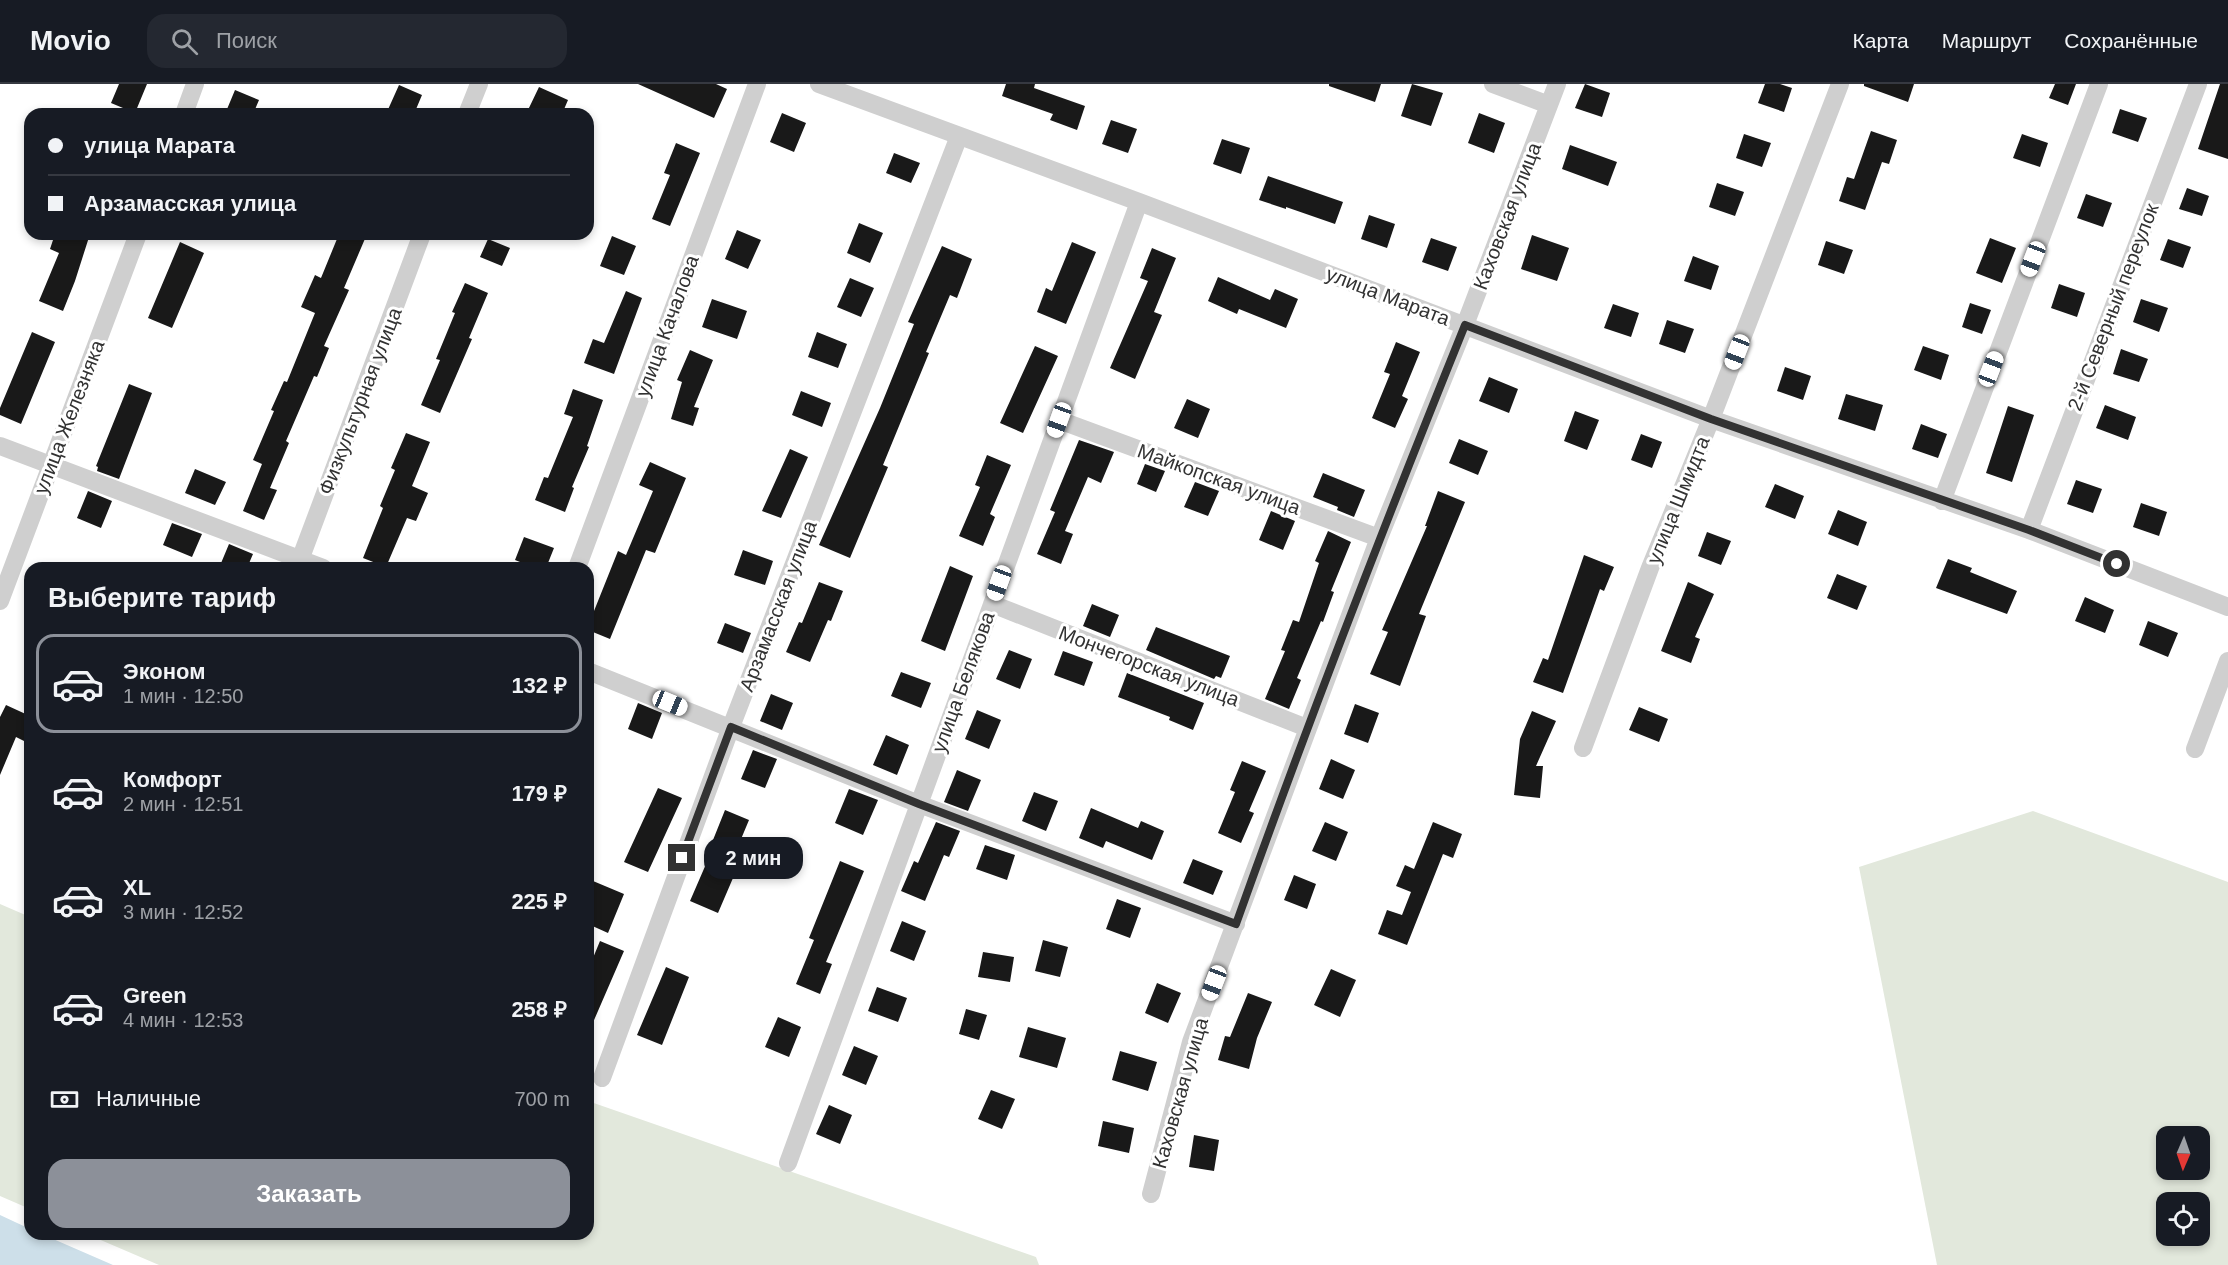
<!DOCTYPE html>
<html lang="ru">
<head>
<meta charset="utf-8">
<style>
	:root { --surface:#171b24; --page:#242831; --text:#f1f3f6; --muted:#9ea1a6; --line:#363941; --accent:#8c9099 }
	body { margin:0; font-family:Arial,sans-serif; background:var(--page); color:var(--text); height:100vh; display:flex; flex-direction:column; font-size:22px; white-space:nowrap }
	* { box-sizing:border-box; margin:0 }
	p { font-size:20px; color:var(--muted) }
	.icon { flex:none; width:33px; height:33px; fill:none; stroke:currentColor; stroke-width:2; stroke-linecap:round; stroke-linejoin:round }
	.map { position:relative; flex:1; overflow:hidden }
	.panel { position:absolute; left:24px; top:478px; width:570px; height:678px; display:flex; flex-direction:column; background:var(--surface); border-radius:18px; box-shadow:0 3px 9px #0003 }
	.panel>* { flex:none }
	.hud { position:absolute; left:24px; top:24px; width:570px; height:132px; border-radius:18px; box-shadow:0 3px 9px #0003; display:grid; align-content:center; height:132px; padding:0 24px; background:var(--surface) }
	.needle { width:39px; rotate:182deg }
	.fabs { position:absolute; left:2156px; top:1042px; display:grid; gap:12px }
	.fabs a { display:grid; place-items:center; width:54px; height:54px; border-radius:12px; background:var(--surface); box-shadow:0 3px 9px #0003; font-size:30px }
	.end { position:absolute; width:27px; height:27px; margin:-14px; border:8px solid #323232; background:#fff; box-shadow:0 0 0 3px #fff }
	.from { border-radius:50% }
	.bubble { position:absolute; height:42px; border-radius:18px; background:var(--surface); box-shadow:0 3px 9px #0003; font-size:20px; font-weight:600; line-height:42px; text-align:center }
	.car { position:absolute; width:18px; height:36px; margin:-18px -9px; border-radius:8px; box-shadow:0 0 4px 2px #0007; background:linear-gradient(#fff 24%,#345 0 40%,#fff 0 76%,#345 0 86%,#fff 0) }
	.hud b { display:flex; align-items:center; gap:21px; height:57px; font-size:22px }
	.hud b+b { border-top:2px solid var(--line) }
	.hud i { width:15px; height:15px; background:var(--text) }
	ul { padding:0; list-style:none }
	li { display:flex; align-items:center; gap:18px; height:99px; margin:0 12px 9px; padding:0 12px; border:3px solid transparent; border-radius:18px }
	li div { flex:1 }
	li b { display:block; font-size:22px }
	li em { font-style:normal; font-weight:600 }
	li.selected { border-color:var(--accent) }
	li>.icon { width:54px; height:54px; stroke-width:1.5 }
	h2 { padding:0 24px; font-size:27px; line-height:72px }
	.pay { display:flex; align-items:center; gap:15px; height:66px; padding:0 24px; font-size:22px }
	.pay p { margin-inline-start:auto }
	.cta { display:flex; gap:12px; margin-top:auto; padding:12px 24px }
	.cta a { flex:1; height:69px; border-radius:18px; background:var(--accent); color:#fff; font-size:24px; font-weight:600; line-height:69px; text-align:center }
	header { display:flex; align-items:center; gap:36px; box-sizing:border-box; height:84px; padding:0 30px; background:var(--surface); border-bottom:2px solid var(--line) }
	header strong { font-size:28px }
	nav { display:flex; gap:33px; margin-inline-start:auto; font-size:21px }
	.search { width:420px; height:54px; background:var(--page); display:flex; align-items:center; gap:15px; box-sizing:border-box; padding:0 21px; border-radius:18px; color:var(--muted); font-size:22px }
	.map>svg:first-child { display:block }
	.green { fill:#e2e8dc; fill-rule:evenodd }
	.water { fill:#cddfe9 }
	.building { fill:#191919 }
	.lines { fill:none; stroke-linecap:round; stroke-linejoin:round }
	.minor { stroke:#cfcfcf; stroke-width:18 }
	.route { stroke:#323232; stroke-width:8 }
	.labels { text-anchor:middle; stroke-width:6; stroke-linejoin:round; paint-order:stroke }
	.street-label { font-size:20px; fill:#323232; stroke:#fff }
</style>
</head>
<body>
<header>
<strong>Movio</strong>
<div class="search"><svg class="icon" aria-label="search" viewBox="0 0 24 24"><circle cx="10" cy="10" r="6"/><path d="M15 15l6 6"/></svg>Поиск</div>
<nav><a>Карта</a><a>Маршрут</a><a>Сохранённые</a></nav>
</header>
<div class="map">
<svg width="2228" height="1181" viewBox="0 0 2228 1181">
	<rect width="100%" height="100%" fill="#fff"/>
	<!-- green -->
	<path class="green" d="M 2033,727 L 2228,798 L 2228,1181 L 1937,1181 L 1859,783 ZM 2166,1053 L 2199,1053 L 2199,1086 L 2166,1086 ZM 2166,1119 L 2199,1119 L 2199,1152 L 2166,1152 Z
		M 0,820 L 30,833 L 30,1125 L 0,1112 Z
		M 588,1017 L 1036,1173 L 1039,1181 L 159,1181 L 89,1151 L 588,1150 Z"/>
	<!-- water -->
	<path class="water" d="M 0,1131 L 30,1145 L 30,1150 L 44,1151 L 113,1181 L 0,1181 Z"/>
	<!-- building -->
	<path class="building" d="M 119,0 L 147,0 L 135,29 L 111,19 Z
		M 638,0 L 716,0 L 727,5 L 714,34 Z
		M 1006,0 L 1035,0 L 1034,4 L 1085,22 L 1077,46 L 1050,36 L 1053,30 L 1002,12 Z
		M 1329,0 L 1381,0 L 1375,18 L 1329,2 Z
		M 1412,0 L 1443,9 L 1431,42 L 1401,32 Z
		M 1585,0 L 1610,9 L 1602,33 L 1575,24 Z
		M 1765,0 L 1780,0 L 1792,4 L 1784,28 L 1758,19 Z
		M 1864,0 L 1914,0 L 1908,18 L 1864,2 Z
		M 2055,0 L 2076,0 L 2068,21 L 2049,14 Z
		M 2220,0 L 2228,0 L 2228,75 L 2198,65 Z
		M 399,1 L 422,11 L 414,30 L 386,30 Z
		M 539,3 L 568,16 L 562,30 L 537,30 L 528,26 Z
		M 235,6 L 259,16 L 253,30 L 225,30 Z
		M 2120,25 L 2147,34 L 2138,58 L 2112,49 Z
		M 782,29 L 806,39 L 794,68 L 770,58 Z
		M 1479,29 L 1505,39 L 1494,69 L 1468,59 Z
		M 1111,36 L 1137,45 L 1128,69 L 1102,60 Z
		M 1871,47 L 1897,56 L 1889,80 L 1882,78 L 1865,126 L 1839,117 L 1847,93 L 1854,95 Z
		M 1744,50 L 1771,59 L 1762,83 L 1736,74 Z
		M 2022,50 L 2048,59 L 2040,83 L 2013,74 Z
		M 1222,55 L 1250,64 L 1241,90 L 1213,80 Z
		M 676,59 L 700,69 L 670,142 L 652,135 L 670,91 L 664,89 Z
		M 1570,61 L 1617,78 L 1608,102 L 1562,85 Z
		M 894,69 L 920,79 L 911,99 L 886,89 Z
		M 1268,92 L 1343,118 L 1335,140 L 1286,123 L 1286,125 L 1259,116 Z
		M 1717,99 L 1744,108 L 1735,132 L 1709,123 Z
		M 2187,104 L 2209,112 L 2202,132 L 2179,125 Z
		M 2086,110 L 2112,119 L 2103,143 L 2077,134 Z
		M 1369,131 L 1395,140 L 1387,164 L 1361,155 Z
		M 859,139 L 883,149 L 870,179 L 847,169 Z
		M 737,146 L 761,156 L 748,185 L 725,175 Z
		M 55,150 L 90,150 L 75,197 L 63,227 L 39,217 L 59,169 L 50,165 Z
		M 339,150 L 367,150 L 344,204 L 349,206 L 324,262 L 329,264 L 317,293 L 314,292 L 286,357 L 289,359 L 270,404 L 277,406 L 264,436 L 243,427 L 262,380 L 253,376 L 274,327 L 271,326 L 284,297 L 287,298 L 315,229 L 301,223 L 315,191 L 321,194 Z
		M 1532,151 L 1569,164 L 1557,197 L 1521,185 Z
		M 612,152 L 636,162 L 624,191 L 600,182 Z
		M 1431,154 L 1457,163 L 1448,187 L 1422,178 Z
		M 1990,154 L 2016,164 L 2002,199 L 1976,189 Z
		M 488,155 L 510,164 L 502,182 L 480,173 Z
		M 2168,155 L 2191,163 L 2183,184 L 2160,176 Z
		M 1826,157 L 1853,166 L 1844,190 L 1818,181 Z
		M 180,158 L 204,169 L 172,244 L 148,234 Z
		M 1072,158 L 1096,168 L 1066,240 L 1037,228 L 1046,204 L 1052,207 Z
		M 942,162 L 972,175 L 957,214 L 950,211 L 926,268 L 929,269 L 883,381 L 888,383 L 850,474 L 819,461 L 880,324 L 914,240 L 908,238 Z
		M 1152,164 L 1176,174 L 1154,228 L 1162,231 L 1135,295 L 1110,284 L 1148,197 L 1140,194 Z
		M 1693,172 L 1719,182 L 1711,206 L 1684,197 Z
		M 1218,193 L 1270,216 L 1275,205 L 1298,215 L 1286,244 L 1239,225 L 1237,230 L 1208,217 Z
		M 850,194 L 874,204 L 861,233 L 837,223 Z
		M 465,199 L 488,209 L 469,254 L 472,255 L 440,329 L 421,321 L 440,276 L 436,275 L 455,229 L 452,228 Z
		M 2059,200 L 2085,209 L 2077,233 L 2051,224 Z
		M 626,207 L 642,214 L 614,290 L 584,279 L 593,255 L 604,259 Z
		M 712,215 L 747,227 L 737,255 L 702,243 Z
		M 2141,215 L 2168,224 L 2159,248 L 2133,238 Z
		M 1970,219 L 1991,226 L 1982,250 L 1962,243 Z
		M 1613,220 L 1639,229 L 1631,253 L 1604,244 Z
		M 1667,236 L 1694,245 L 1685,269 L 1659,260 Z
		M 32,248 L 55,258 L 21,340 L 0,331 L 0,324 Z
		M 817,248 L 847,260 L 838,284 L 808,273 Z
		M 1396,258 L 1420,268 L 1402,312 L 1408,315 L 1395,344 L 1372,334 L 1390,290 L 1384,288 Z
		M 1035,262 L 1058,272 L 1023,349 L 1000,339 Z
		M 1923,262 L 1949,271 L 1941,296 L 1914,286 Z
		M 2121,265 L 2148,275 L 2139,298 L 2113,290 Z
		M 690,266 L 713,276 L 694,323 L 699,324 L 693,342 L 671,335 L 682,298 L 677,296 Z
		M 1785,283 L 1811,292 L 1803,316 L 1777,307 Z
		M 1489,293 L 1518,305 L 1509,329 L 1479,317 Z
		M 129,300 L 152,309 L 119,395 L 97,387 L 98,383 L 96,382 Z
		M 573,305 L 603,316 L 587,362 L 589,363 L 572,403 L 574,404 L 565,428 L 535,416 L 544,393 L 548,394 L 573,333 L 564,330 Z
		M 801,307 L 831,319 L 822,343 L 792,331 Z
		M 1846,310 L 1883,321 L 1875,347 L 1838,335 Z
		M 1187,315 L 1210,325 L 1198,354 L 1174,344 Z
		M 2105,321 L 2136,333 L 2128,356 L 2096,344 Z
		M 2008,322 L 2034,331 L 2012,398 L 1986,389 Z
		M 1575,327 L 1599,336 L 1587,366 L 1564,357 Z
		M 1921,340 L 1947,350 L 1938,374 L 1912,365 Z
		M 406,349 L 430,358 L 412,402 L 428,409 L 416,437 L 407,434 L 386,483 L 363,474 L 383,424 L 380,422 L 395,386 L 391,384 Z
		M 1641,350 L 1662,358 L 1652,384 L 1631,376 Z
		M 1459,355 L 1488,367 L 1478,391 L 1449,379 Z
		M 1079,356 L 1114,368 L 1101,399 L 1088,393 L 1065,447 L 1073,450 L 1061,480 L 1037,470 L 1055,428 L 1050,426 Z
		M 790,365 L 808,373 L 781,434 L 762,427 Z
		M 987,371 L 1011,381 L 990,430 L 995,433 L 983,462 L 959,452 L 980,403 L 975,401 Z
		M 650,378 L 686,394 L 655,469 L 646,466 L 610,555 L 588,546 L 588,542 L 618,467 L 626,471 L 653,407 L 639,401 Z
		M 1145,380 L 1165,387 L 1156,408 L 1137,400 Z
		M 195,385 L 226,398 L 215,421 L 185,409 Z
		M 1323,389 L 1365,406 L 1354,433 L 1337,426 L 1338,423 L 1313,413 Z
		M 2076,396 L 2102,405 L 2093,429 L 2067,420 Z
		M 1195,398 L 1219,407 L 1208,432 L 1184,423 Z
		M 1775,400 L 1804,412 L 1795,435 L 1765,423 Z
		M 88,407 L 112,417 L 101,444 L 77,434 Z
		M 1438,407 L 1465,418 L 1419,530 L 1426,532 L 1400,602 L 1370,590 L 1388,548 L 1382,546 L 1427,442 L 1425,442 Z
		M 2141,419 L 2167,428 L 2159,452 L 2133,443 Z
		M 1838,426 L 1867,438 L 1858,462 L 1828,450 Z
		M 1271,427 L 1295,437 L 1283,466 L 1259,456 Z
		M 172,439 L 202,450 L 192,473 L 163,461 Z
		M 1328,447 L 1351,458 L 1331,507 L 1334,508 L 1323,538 L 1321,537 L 1297,594 L 1301,596 L 1289,625 L 1265,615 L 1285,567 L 1281,566 L 1293,536 L 1299,538 L 1319,479 L 1315,477 Z
		M 1707,448 L 1731,457 L 1721,481 L 1698,472 Z
		M 524,453 L 554,464 L 546,484 L 535,484 L 515,476 Z
		M 229,460 L 253,470 L 247,484 L 219,484 Z
		M 743,466 L 773,477 L 765,501 L 734,491 Z
		M 1584,471 L 1614,483 L 1604,507 L 1600,505 L 1563,609 L 1533,598 L 1543,574 L 1548,576 Z
		M 1948,475 L 1972,484 L 1970,488 L 2017,507 L 2007,530 L 1936,504 Z
		M 950,482 L 973,492 L 945,567 L 921,557 Z
		M 1837,490 L 1867,502 L 1857,526 L 1827,514 Z
		M 819,498 L 843,507 L 831,537 L 828,536 L 810,578 L 786,568 L 799,538 L 802,539 Z
		M 1688,498 L 1714,510 L 1695,553 L 1700,555 L 1691,579 L 1661,567 Z
		M 2085,513 L 2114,526 L 2105,549 L 2075,537 Z
		M 1092,520 L 1119,531 L 1110,553 L 1083,542 Z
		M 2148,537 L 2178,549 L 2168,573 L 2139,561 Z
		M 725,539 L 751,549 L 743,569 L 717,559 Z
		M 1156,543 L 1230,572 L 1221,594 L 1216,592 L 1214,595 L 1146,566 Z
		M 1009,566 L 1032,575 L 1020,605 L 996,595 Z
		M 1063,567 L 1093,578 L 1084,602 L 1054,591 Z
		M 901,588 L 931,599 L 921,624 L 891,612 Z
		M 1127,589 L 1204,619 L 1193,646 L 1169,636 L 1170,633 L 1118,613 Z
		M 771,610 L 793,619 L 782,646 L 760,637 Z
		M 638,619 L 662,629 L 652,655 L 628,645 Z
		M 1355,620 L 1379,629 L 1368,659 L 1344,650 Z
		M 6,621 L 30,632 L 30,645 L 24,657 L 16,653 L 0,691 L 0,633 Z
		M 1639,623 L 1668,635 L 1659,658 L 1629,646 Z
		M 977,626 L 1001,636 L 989,665 L 965,655 Z
		M 1532,627 L 1556,637 L 1536,682 L 1543,682 L 1540,714 L 1514,711 L 1520,655 Z
		M 886,651 L 909,661 L 897,691 L 873,681 Z
		M 753,666 L 777,675 L 765,704 L 741,695 Z
		M 1331,675 L 1355,686 L 1343,715 L 1319,705 Z
		M 1242,677 L 1266,687 L 1249,727 L 1254,729 L 1241,759 L 1218,749 L 1235,708 L 1230,706 Z
		M 957,686 L 981,696 L 968,727 L 944,718 Z
		M 658,704 L 682,714 L 648,788 L 624,778 Z
		M 849,705 L 878,716 L 863,751 L 835,739 Z
		M 1034,708 L 1058,717 L 1046,747 L 1022,737 Z
		M 1091,724 L 1138,744 L 1141,737 L 1164,747 L 1152,776 L 1106,757 L 1103,764 L 1079,754 Z
		M 725,726 L 749,736 L 726,791 L 733,794 L 718,829 L 690,817 L 716,757 L 713,756 Z
		M 936,738 L 960,747 L 949,773 L 944,771 L 925,817 L 901,807 L 914,777 L 918,779 Z
		M 1325,738 L 1348,748 L 1336,777 L 1312,767 Z
		M 1433,738 L 1462,750 L 1453,774 L 1443,770 L 1407,861 L 1378,850 L 1387,826 L 1402,831 L 1411,808 L 1396,802 L 1405,781 L 1414,785 Z
		M 985,761 L 1015,771 L 1007,796 L 976,785 Z
		M 1193,775 L 1223,787 L 1213,811 L 1183,799 Z
		M 840,777 L 864,787 L 826,878 L 832,880 L 820,910 L 796,900 L 814,856 L 809,854 Z
		M 1294,791 L 1316,800 L 1307,825 L 1284,816 Z
		M 593,797 L 624,810 L 608,849 L 588,840 L 588,810 Z
		M 1117,815 L 1141,824 L 1130,854 L 1106,845 Z
		M 902,837 L 926,847 L 914,877 L 890,867 Z
		M 1043,856 L 1068,863 L 1060,893 L 1035,887 Z
		M 600,857 L 624,867 L 588,950 L 588,886 Z
		M 983,868 L 1014,873 L 1010,898 L 978,893 Z
		M 666,883 L 689,893 L 662,961 L 637,951 Z
		M 1331,885 L 1356,896 L 1340,933 L 1314,921 Z
		M 1157,899 L 1181,909 L 1168,939 L 1145,929 Z
		M 877,903 L 907,914 L 898,938 L 868,927 Z
		M 1248,909 L 1272,918 L 1257,954 L 1249,985 L 1218,976 L 1225,952 L 1230,953 Z
		M 966,925 L 987,931 L 979,956 L 959,950 Z
		M 778,933 L 801,943 L 789,973 L 765,963 Z
		M 1028,943 L 1066,954 L 1057,984 L 1019,973 Z
		M 854,962 L 878,972 L 866,1001 L 842,991 Z
		M 1120,967 L 1157,978 L 1148,1007 L 1112,996 Z
		M 991,1006 L 1015,1015 L 1002,1045 L 978,1035 Z
		M 829,1021 L 852,1031 L 840,1060 L 816,1050 Z
		M 1103,1037 L 1134,1044 L 1129,1069 L 1098,1062 Z
		M 1194,1051 L 1219,1056 L 1214,1087 L 1189,1083 Z"/>
	<g class="lines">
		<!-- minor -->
		<path class="minor" d="M 819,0 L 1139,118 L 1711,335 L 2029,446 L 2228,523
			M 1493,0 L 1549,21
			M 184,30 L 195,0
			M 467,30 L 479,0
			M 1059,336 L 1379,454
			M 0,362 L 323,484
			M 1942,417 L 2099,0
			M 2029,446 L 2198,0
			M 297,484 L 422,150
			M 577,484 L 757,0
			M 0,517 L 138,150
			M 992,520 L 1307,644
			M 588,587 L 919,720 L 1236,840
			M 1583,664 L 1650,484 L 1711,335 L 1840,0
			M 2195,665 L 2228,577
			M 602,994 L 731,643 L 959,52
			M 788,1079 L 1139,118
			M 1151,1110 L 1191,958 L 1379,454 L 1465,241 L 1557,0"/>
	</g>
	<g class="lines">
		<!-- route -->
		<path class="route" d="M 682,774 L 731,643 L 919,720 L 1236,840 C 1308,638 1385,439 1465,241 L 1711,335 L 2029,446 L 2117,480"/>
	</g>
	<g class="labels">
		<!-- street labels -->
		<g class="street-label">
			<text transform="translate(1507 132) rotate(-69)" y="7">Каховская улица</text>
			<text transform="translate(1388 212) rotate(21)" y="7">улица Марата</text>
			<text transform="translate(2113 223) rotate(-69)" y="7">2-й Северный переулок</text>
			<text transform="translate(667 242) rotate(-70)" y="7">улица Качалова</text>
			<text transform="translate(360 317) rotate(-69)" y="7">Физкультурная улица</text>
			<text transform="translate(69 333) rotate(-69)" y="7">улица Железняка</text>
			<text transform="translate(1219 395) rotate(20)" y="7">Майкопская улица</text>
			<text transform="translate(1678 416) rotate(-68)" y="7">улица Шмидта</text>
			<text transform="translate(778 522) rotate(-69)" y="7">Арзамасская улица</text>
			<text transform="translate(1149 582) rotate(21)" y="7">Мончегорская улица</text>
			<text transform="translate(963 598) rotate(-70)" y="7">улица Белякова</text>
			<text transform="translate(1180 1009) rotate(-74)" y="7">Каховская улица</text>
		</g>
	</g>
</svg>
<div class="fabs">
<a><svg class="needle" viewBox="-14 -14 28 28"><path d="M0-13l5 13h-10z" fill="#e53935"/><path d="M0 13l5-13h-10z" fill="#9ea1a6"/></svg></a>
<a><svg class="icon" aria-label="locate" viewBox="0 0 24 24"><circle cx="12" cy="12" r="6"/><path d="M12 2v4M12 18v4M2 12h4M18 12h4"/></svg></a>
</div>
<i class="end from" style="left:2117px;top:480px"></i>
<i class="end" style="left:682px;top:774px"></i>
<div class="bubble" style="left:704px;top:753px;width:99px">2 мин</div>
<i class="car" style="left:2033px;top:175px;rotate:201deg"></i>
<i class="car" style="left:1737px;top:268px;rotate:201deg"></i>
<i class="car" style="left:1991px;top:285px;rotate:21deg"></i>
<i class="car" style="left:1059px;top:336px;rotate:200deg"></i>
<i class="car" style="left:999px;top:499px;rotate:200deg"></i>
<i class="car" style="left:670px;top:619px;rotate:112deg"></i>
<i class="car" style="left:1214px;top:899px;rotate:201deg"></i>
<div class="hud">
<b><i class="from"></i>улица Марата</b>
<b><i></i>Арзамасская улица</b>
</div>
<section class="panel">
<h2>Выберите тариф</h2>
<ul>
<li class="selected"><svg class="icon" aria-label="car" viewBox="0 0 24 24"><path d="M5 17H2v-5l4-1 3-4h7l3 4 3 1v5h-3M9 17h6M6 11h13"/><circle cx="7" cy="17" r="2"/><circle cx="17" cy="17" r="2"/></svg><div><b>Эконом</b><p>1 мин · 12:50</p></div><em>132 ₽</em></li>
<li><svg class="icon" aria-label="car" viewBox="0 0 24 24"><path d="M5 17H2v-5l4-1 3-4h7l3 4 3 1v5h-3M9 17h6M6 11h13"/><circle cx="7" cy="17" r="2"/><circle cx="17" cy="17" r="2"/></svg><div><b>Комфорт</b><p>2 мин · 12:51</p></div><em>179 ₽</em></li>
<li><svg class="icon" aria-label="car" viewBox="0 0 24 24"><path d="M5 17H2v-5l4-1 3-4h7l3 4 3 1v5h-3M9 17h6M6 11h13"/><circle cx="7" cy="17" r="2"/><circle cx="17" cy="17" r="2"/></svg><div><b>XL</b><p>3 мин · 12:52</p></div><em>225 ₽</em></li>
<li><svg class="icon" aria-label="car" viewBox="0 0 24 24"><path d="M5 17H2v-5l4-1 3-4h7l3 4 3 1v5h-3M9 17h6M6 11h13"/><circle cx="7" cy="17" r="2"/><circle cx="17" cy="17" r="2"/></svg><div><b>Green</b><p>4 мин · 12:53</p></div><em>258 ₽</em></li>
</ul>
<div class="pay"><svg class="icon" aria-label="cash" viewBox="0 0 24 24"><path d="M3 7h18v10H3z"/><circle cx="12" cy="12" r="2"/></svg>Наличные<p>700 m</p></div>
<div class="cta"><a>Заказать</a></div>
</section>
</div>
</body>
</html>
